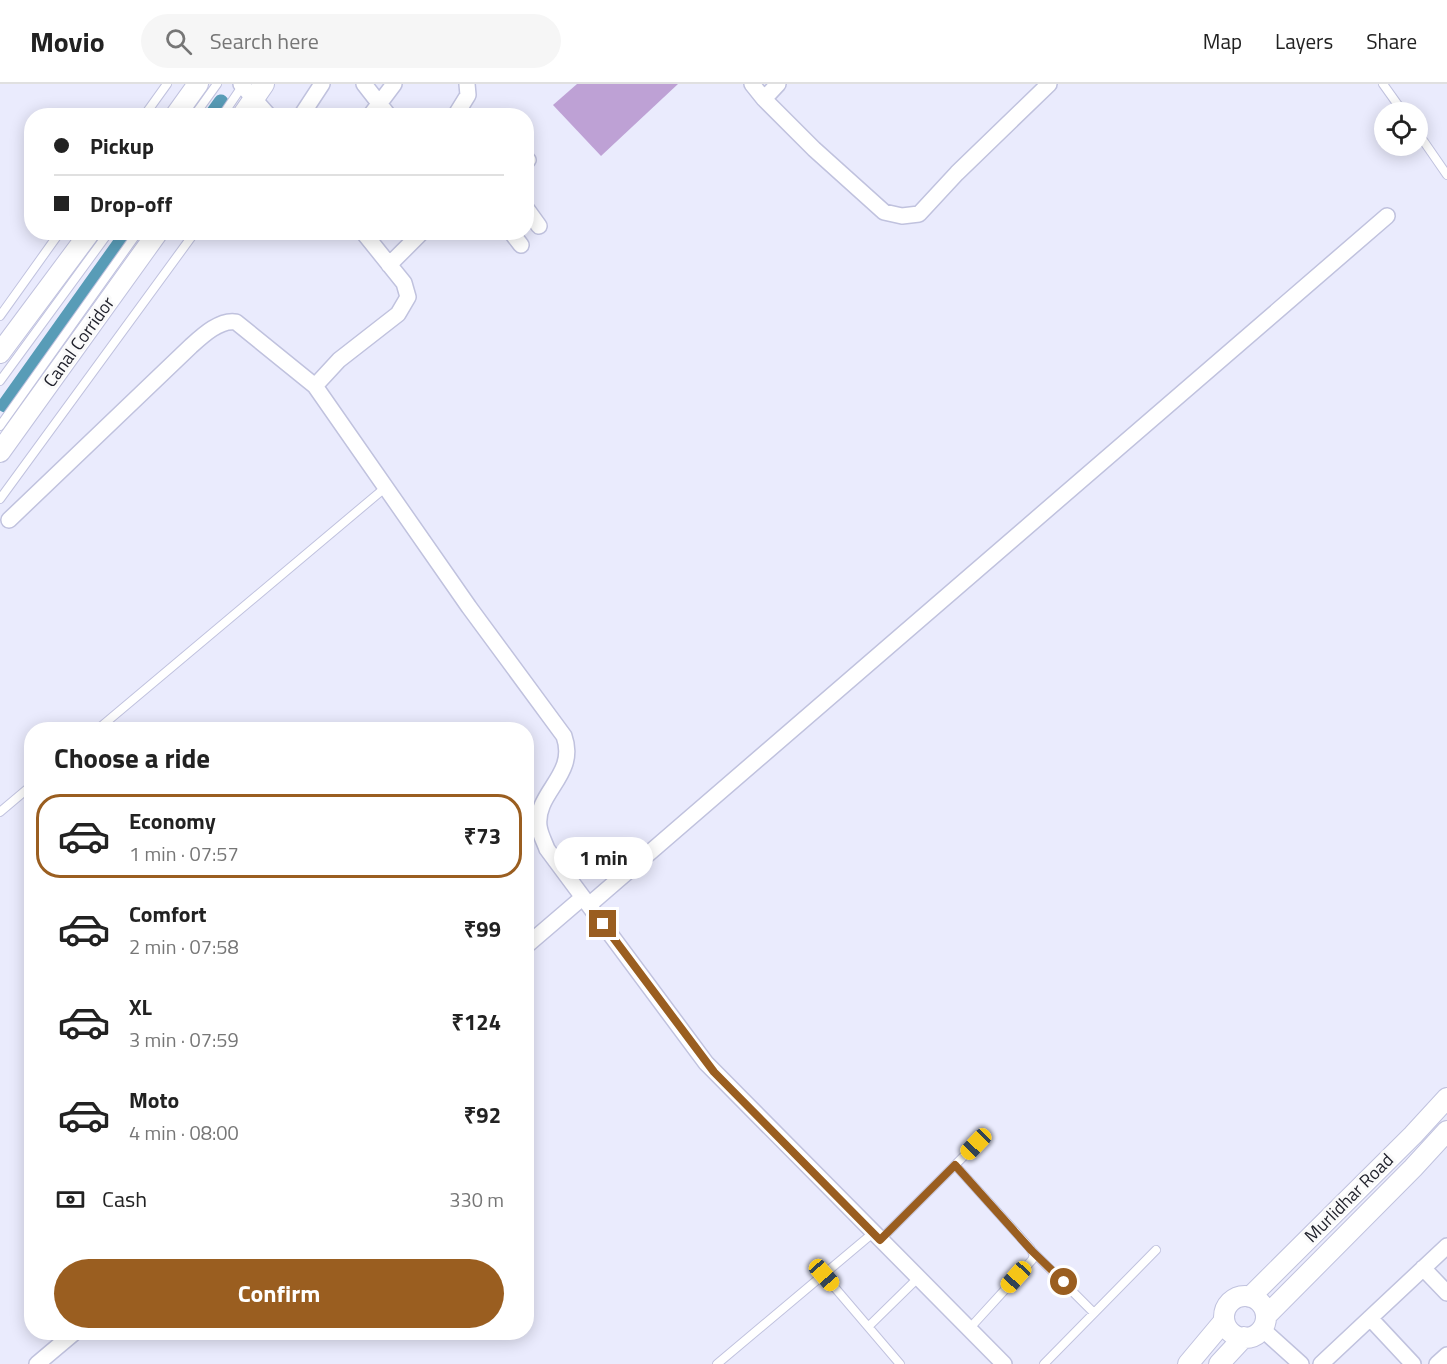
<!DOCTYPE html>
<html lang="en">
<head>
<meta charset="utf-8">
<style>
	:root { --surface:#fff; --page:#f6f6f6; --text:#222; --muted:#767676; --line:#e0e0e0; --accent:#9a5e20 }
	body { margin:0; font-family:"Titillium Web",sans-serif; background:var(--page); color:var(--text); height:100vh; display:flex; flex-direction:column; font-size:22px; white-space:nowrap }
	* { box-sizing:border-box; margin:0 }
	p { font-size:20px; color:var(--muted) }
	.icon { flex:none; width:33px; height:33px; fill:none; stroke:currentColor; stroke-width:2; stroke-linecap:round; stroke-linejoin:round }
	.map { position:relative; flex:1; overflow:hidden }
	.sheet { position:absolute; left:24px; top:638px; width:510px; height:618px; display:flex; flex-direction:column; background:var(--surface); border-radius:24px; box-shadow:0 3px 15px #0003 }
	.sheet>* { flex:none }
	.banner { position:absolute; left:24px; top:24px; width:510px; height:132px; border-radius:24px; box-shadow:0 3px 15px #0003; display:grid; align-content:center; height:132px; padding:0 30px; background:var(--surface) }
	.fabs { position:absolute; left:1374px; top:18px; display:grid; gap:12px }
	.fabs a { display:grid; place-items:center; width:54px; height:54px; border-radius:50%; background:var(--surface); box-shadow:0 3px 15px #0003; font-size:30px }
	.end { position:absolute; width:27px; height:27px; margin:-14px; border:8px solid #9a5e20; background:#fff; box-shadow:0 0 0 3px #fff }
	.from { border-radius:50% }
	.bubble { position:absolute; height:42px; border-radius:21px; background:var(--surface); box-shadow:0 3px 15px #0003; font-size:20px; font-weight:700; line-height:42px; text-align:center }
	.car { position:absolute; width:18px; height:36px; margin:-18px -9px; border-radius:8px; box-shadow:0 0 4px 2px #0007; background:linear-gradient(#f5c518 24%,#345 0 40%,#f5c518 0 76%,#345 0 86%,#f5c518 0) }
	.banner b { display:flex; align-items:center; gap:21px; height:57px; font-size:22px }
	.banner b+b { border-top:2px solid var(--line) }
	.banner i { width:15px; height:15px; background:var(--text) }
	ul { padding:0; list-style:none }
	li { display:flex; align-items:center; gap:18px; height:84px; margin:0 12px 9px; padding:0 18px; border:3px solid transparent; border-radius:24px }
	li div { flex:1 }
	li b { display:block; font-size:22px }
	li em { font-style:normal; font-weight:700 }
	li.selected { border-color:var(--accent) }
	li>.icon { width:54px; height:54px; stroke-width:1.5 }
	h2 { padding:0 30px; font-size:27px; line-height:72px }
	.pay { display:flex; align-items:center; gap:15px; height:66px; padding:0 30px; font-size:22px }
	.pay p { margin-inline-start:auto }
	.button { display:flex; gap:12px; margin-top:auto; padding:12px 30px }
	.button a { flex:1; height:69px; border-radius:36px; background:var(--accent); color:#fff; font-size:24px; font-weight:700; line-height:69px; text-align:center }
	header { display:flex; align-items:center; gap:36px; box-sizing:border-box; height:84px; padding:0 30px; background:var(--surface); border-bottom:2px solid var(--line) }
	header strong { font-size:28px }
	nav { display:flex; gap:33px; margin-inline-start:auto; font-size:21px }
	.search { width:420px; height:54px; background:var(--page); display:flex; align-items:center; gap:15px; box-sizing:border-box; padding:0 21px; border-radius:33px; color:var(--muted); font-size:22px }
	.map>svg:first-child { display:block }
	.lines { fill:none; stroke-linecap:round; stroke-linejoin:round }
	.canal { stroke:#589cb7; stroke-width:15 }
	.building { fill:#bea1d5 }
	.service-casing { stroke:#c0c2de; stroke-width:10 }
	.minor-casing { stroke:#c0c2de; stroke-width:18 }
	.tertiary-casing { stroke:#c0c2de; stroke-width:22 }
	.service { stroke:#fff; stroke-width:8 }
	.minor { stroke:#fff; stroke-width:15 }
	.tertiary { stroke:#fff; stroke-width:20 }
	.route { stroke:#9a5e20; stroke-width:8 }
	.labels { text-anchor:middle; stroke-width:6; stroke-linejoin:round; paint-order:stroke }
	.street-label { font-size:18px; fill:#1f202a; stroke:#fafafa }
</style>
</head>
<body>
<header>
<strong>Movio</strong>
<div class="search"><svg class="icon" aria-label="search" viewBox="0 0 24 24"><circle cx="10" cy="10" r="6"/><path d="M15 15l6 6"/></svg>Search here</div>
<nav><a>Map</a><a>Layers</a><a>Share</a></nav>
</header>
<div class="map">
<svg width="1447" height="1280" viewBox="0 0 1447 1280">
	<rect width="100%" height="100%" fill="#eaebfd"/>
	<g class="lines">
		<!-- canal -->
		<path class="canal" d="M 211,32 L 221,18
			M 5,321 L 128,148"/>
	</g>
	<!-- building -->
	<path class="building" d="M 577,0 L 678,0 L 601,72 L 553,21 Z"/>
	<g class="lines">
		<!-- service casing -->
		<g class="service-casing">
			<path id="service" d="M 1383,0 L 1403,28
				M 144,32 L 167,0
				M 194,32 L 217,0
				M 222,32 L 243,1
				M 1418,49 L 1447,91
				M 0,232 L 60,148
				M 0,297 L 109,148
				M 0,342 L 138,148
				M 0,415 L 195,148
				M 98,645 L 386,403
				M 0,728 L 32,701
				M 955,1081 L 1030,1164 L 1034,1171 L 1032,1176 L 969,1245
				M 880,1156 L 976,1060
				M 1032,1167 L 1094,1229
				M 824,1191 L 900,1280
				M 869,1242 L 918,1194
				M 717,1280 L 873,1149
				M 1044,1280 L 1156,1166"/>
		</g>
		<!-- minor casing -->
		<g class="minor-casing">
			<path id="minor" d="M 241,0 L 269,32
				M 364,0 L 389,32
				M 752,0 L 764,15 L 814,65 L 884,128 L 902,132 L 919,130 L 957,89 L 1049,0
				M 764,15 L 778,0
				M 301,32 L 322,0
				M 370,32 L 394,0
				M 455,32 L 468,11 L 467,0
				M 526,77 L 528,76
				M 526,124 L 539,142
				M 511,148 L 521,161
				M 389,181 L 422,148
				M 315,302 L 469,523 L 564,652 C 578,691 535,708 539,742 C 540,750 544,757 547,765 L 706,979 L 1004,1280
				M 9,436 L 191,262 C 202,252 220,235 236,238 L 315,302 L 339,276 L 398,230 L 408,213 L 404,199 L 363,148
				M 589,821 L 1387,132
				M 526,862 L 582,814
				M 1423,1184 L 1447,1209
				M 1370,1234 L 1413,1280
				M 1262,1245 L 1301,1280
				M 37,1280 L 75,1248
				M 1321,1280 L 1447,1162
				M 1437,1280 L 1447,1271"/>
		</g>
		<!-- tertiary casing -->
		<g class="tertiary-casing">
			<path id="tertiary" d="M 175,32 L 198,0
				M 242,32 L 264,0
				M 0,269 L 90,148
				M 0,368 L 158,148
				M1224 1233a21 21 0 1 1 42 0a21 21 0 1 1-42 0Z
				M 1250,1213 L 1413,1051 L 1447,1014
				M 1266,1232 L 1413,1084 L 1447,1047
				M 1188,1280 L 1224,1237
				M 1219,1280 L 1244,1253"/>
		</g>
		<!-- service -->
		<use href="#service" class="service"/>
		<!-- minor -->
		<use href="#minor" class="minor"/>
		<!-- tertiary -->
		<use href="#tertiary" class="tertiary"/>
	</g>
	<g class="lines">
		<!-- route -->
		<path class="route" d="M 603,840 L 714,988 L 880,1156 L 955,1081 L 1032,1167 L 1064,1198"/>
	</g>
	<g class="labels">
		<!-- street labels -->
		<g class="street-label">
			<text transform="translate(79 258) rotate(-54)" y="6">Canal Corridor</text>
			<text transform="translate(1349 1114) rotate(-45)" y="6">Murlidhar Road</text>
		</g>
	</g>
</svg>
<div class="fabs">
<a><svg class="icon" aria-label="locate" viewBox="0 0 24 24"><circle cx="12" cy="12" r="6"/><path d="M12 2v4M12 18v4M2 12h4M18 12h4"/></svg></a>
</div>
<i class="end from" style="left:1064px;top:1198px"></i>
<i class="end" style="left:603px;top:840px"></i>
<div class="bubble" style="left:554px;top:753px;width:99px">1 min</div>
<i class="car" style="left:976px;top:1060px;rotate:224deg"></i>
<i class="car" style="left:824px;top:1191px;rotate:139deg"></i>
<i class="car" style="left:1016px;top:1193px;rotate:222deg"></i>
<div class="banner">
<b><i class="from"></i>Pickup</b>
<b><i></i>Drop-off</b>
</div>
<section class="sheet">
<h2>Choose a ride</h2>
<ul>
<li class="selected"><svg class="icon" aria-label="car" viewBox="0 0 24 24"><path d="M5 17H2v-5l4-1 3-4h7l3 4 3 1v5h-3M9 17h6M6 11h13"/><circle cx="7" cy="17" r="2"/><circle cx="17" cy="17" r="2"/></svg><div><b>Economy</b><p>1 min · 07:57</p></div><em>₹73</em></li>
<li><svg class="icon" aria-label="car" viewBox="0 0 24 24"><path d="M5 17H2v-5l4-1 3-4h7l3 4 3 1v5h-3M9 17h6M6 11h13"/><circle cx="7" cy="17" r="2"/><circle cx="17" cy="17" r="2"/></svg><div><b>Comfort</b><p>2 min · 07:58</p></div><em>₹99</em></li>
<li><svg class="icon" aria-label="car" viewBox="0 0 24 24"><path d="M5 17H2v-5l4-1 3-4h7l3 4 3 1v5h-3M9 17h6M6 11h13"/><circle cx="7" cy="17" r="2"/><circle cx="17" cy="17" r="2"/></svg><div><b>XL</b><p>3 min · 07:59</p></div><em>₹124</em></li>
<li><svg class="icon" aria-label="car" viewBox="0 0 24 24"><path d="M5 17H2v-5l4-1 3-4h7l3 4 3 1v5h-3M9 17h6M6 11h13"/><circle cx="7" cy="17" r="2"/><circle cx="17" cy="17" r="2"/></svg><div><b>Moto</b><p>4 min · 08:00</p></div><em>₹92</em></li>
</ul>
<div class="pay"><svg class="icon" aria-label="cash" viewBox="0 0 24 24"><path d="M3 7h18v10H3z"/><circle cx="12" cy="12" r="2"/></svg>Cash<p>330 m</p></div>
<div class="button"><a>Confirm</a></div>
</section>
</div>
</body>
</html>
